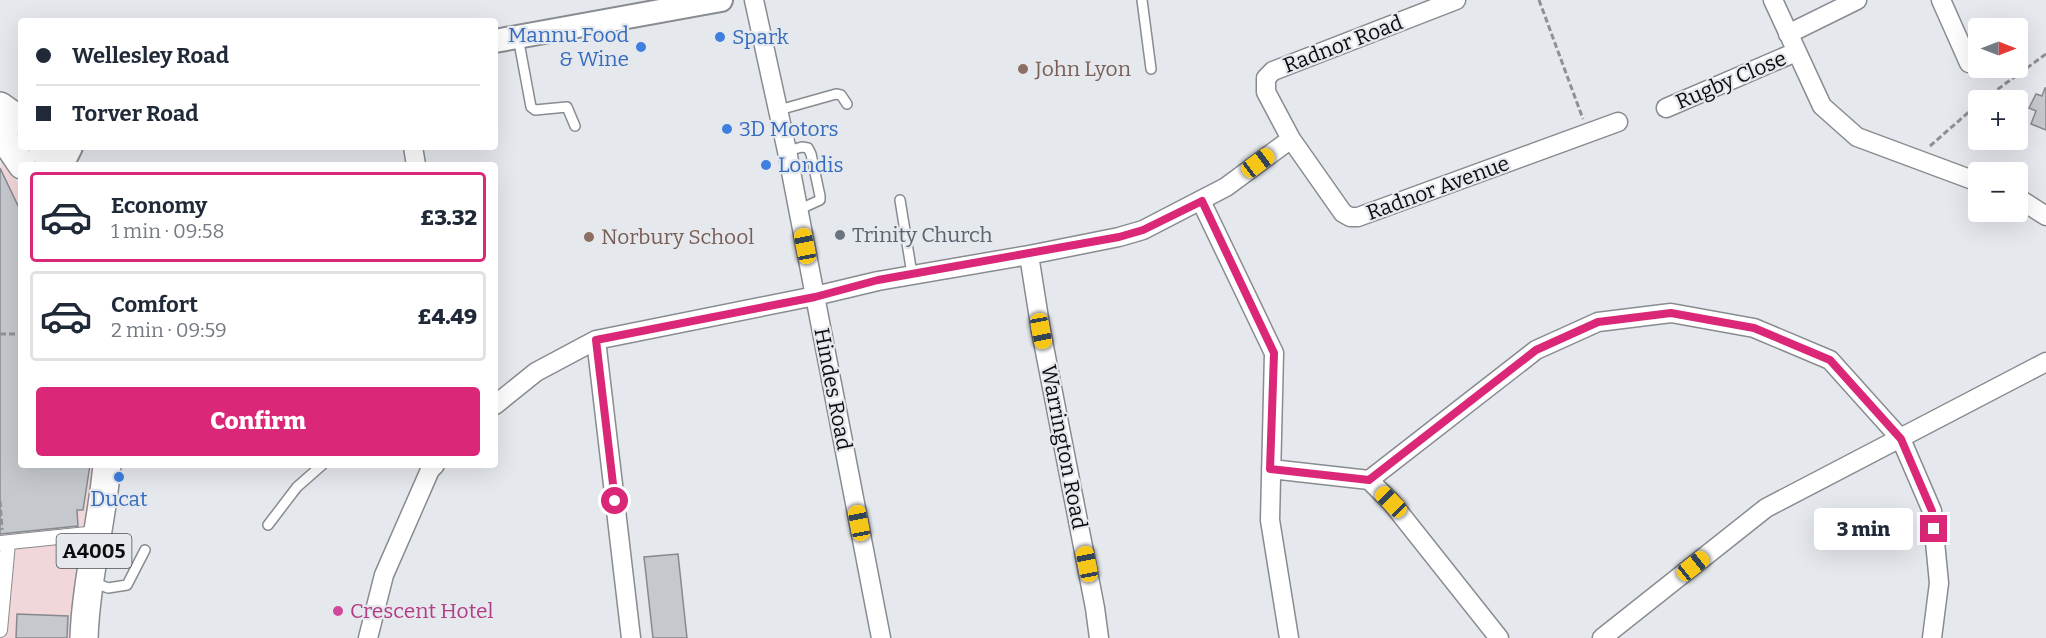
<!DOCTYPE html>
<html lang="en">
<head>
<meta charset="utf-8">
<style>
	:root { --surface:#fff; --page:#f6f6f7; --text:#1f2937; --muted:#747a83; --line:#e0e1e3; --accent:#db2777 }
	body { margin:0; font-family:Bitter,serif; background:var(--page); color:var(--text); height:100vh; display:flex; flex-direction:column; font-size:22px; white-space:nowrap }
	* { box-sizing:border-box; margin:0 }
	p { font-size:20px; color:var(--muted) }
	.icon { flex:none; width:33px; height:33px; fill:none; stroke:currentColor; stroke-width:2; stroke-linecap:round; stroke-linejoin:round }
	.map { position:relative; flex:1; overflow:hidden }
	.panel { position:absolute; left:18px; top:162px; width:480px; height:306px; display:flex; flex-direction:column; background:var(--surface); border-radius:6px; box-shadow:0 6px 24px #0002 }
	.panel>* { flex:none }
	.hud { position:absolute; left:18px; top:18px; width:480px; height:132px; border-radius:6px; box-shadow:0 6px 24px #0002; display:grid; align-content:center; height:132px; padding:0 18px; background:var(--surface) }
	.needle { width:39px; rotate:90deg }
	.fabs { position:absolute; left:1968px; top:18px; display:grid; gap:12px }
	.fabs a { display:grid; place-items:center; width:60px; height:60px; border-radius:6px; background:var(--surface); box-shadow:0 6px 24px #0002; font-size:30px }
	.end { position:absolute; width:27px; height:27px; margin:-14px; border:8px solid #db2777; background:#fff; box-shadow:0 0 0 3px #fff }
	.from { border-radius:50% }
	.bubble { position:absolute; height:42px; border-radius:6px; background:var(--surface); box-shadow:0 6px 24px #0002; font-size:20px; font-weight:800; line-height:42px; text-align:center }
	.car { position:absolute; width:18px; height:36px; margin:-18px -9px; border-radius:8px; box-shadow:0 0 4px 2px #0007; background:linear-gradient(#f5c518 24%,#345 0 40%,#f5c518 0 76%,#345 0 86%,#f5c518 0) }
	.hud b { display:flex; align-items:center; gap:21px; height:57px; font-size:22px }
	.hud b+b { border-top:2px solid var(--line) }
	.hud i { width:15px; height:15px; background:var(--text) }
	ul { padding:10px 0 0; list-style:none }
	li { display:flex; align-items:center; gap:18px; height:90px; margin:0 12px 9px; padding:0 6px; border:3px solid var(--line); border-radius:6px }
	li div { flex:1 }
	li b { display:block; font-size:22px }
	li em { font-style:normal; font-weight:800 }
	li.active { border-color:var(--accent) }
	li>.icon { width:54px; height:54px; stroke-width:1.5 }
	.action { display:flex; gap:12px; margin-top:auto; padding:12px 18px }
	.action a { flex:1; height:69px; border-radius:6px; background:var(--accent); color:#fff; font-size:24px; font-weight:800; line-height:69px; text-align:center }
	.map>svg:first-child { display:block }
	.commercial { fill:#f1d7d9 }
	.building { fill:#c5c8cd; stroke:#87898e; stroke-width:1.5 }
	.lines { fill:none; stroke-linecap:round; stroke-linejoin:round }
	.service-casing { stroke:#888b90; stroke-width:12 }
	.pedestrian-casing { stroke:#888b90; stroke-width:16 }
	.minor-casing { stroke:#888b90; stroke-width:21 }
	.tertiary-casing { stroke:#888b90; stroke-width:26 }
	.primary-casing { stroke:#888b90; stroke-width:30 }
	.path { stroke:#8e9194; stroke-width:3; stroke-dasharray:6 3; stroke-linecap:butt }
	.service { stroke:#fff; stroke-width:9 }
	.pedestrian { stroke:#fff; stroke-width:14 }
	.minor { stroke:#fff; stroke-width:18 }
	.tertiary { stroke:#fff; stroke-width:22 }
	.primary { stroke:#fff; stroke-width:27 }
	.route { stroke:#db2777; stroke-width:8 }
	.shop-dot { fill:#3f7fe0; stroke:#e5e8ed; stroke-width:2 }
	.education-dot { fill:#8d6e63; stroke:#e5e8ed; stroke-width:2 }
	.worship-dot { fill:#6b7280; stroke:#e5e8ed; stroke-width:2 }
	.hotel-dot { fill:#d1479c; stroke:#e5e8ed; stroke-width:2 }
	.labels { text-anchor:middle; stroke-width:4.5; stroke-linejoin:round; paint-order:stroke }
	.shield { fill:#e5e8ed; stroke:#4c4e51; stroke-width:1.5 }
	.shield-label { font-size:20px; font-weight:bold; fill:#0b0c0e }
	.shop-label { font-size:21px; fill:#366cbe; stroke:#e5e8ed; text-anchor:start }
	.street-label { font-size:21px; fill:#0b0c0e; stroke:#e5e8ed }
	.education-label { font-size:21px; fill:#785e54; stroke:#e5e8ed; text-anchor:start }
	.worship-label { font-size:21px; fill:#5b616d; stroke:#e5e8ed; text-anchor:start }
	.hotel-label { font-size:21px; fill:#b23c85; stroke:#e5e8ed; text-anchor:start }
</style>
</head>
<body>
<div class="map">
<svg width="2046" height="638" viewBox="0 0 2046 638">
	<rect width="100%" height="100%" fill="#e5e8ed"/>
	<!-- commercial -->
	<path class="commercial" d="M 1,152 L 21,189 L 21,465 L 97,465 L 77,638 L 0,638 Z"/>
	<!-- building -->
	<path class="building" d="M 2045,88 L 2046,88 L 2046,130 L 2031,124 L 2036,111 L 2029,108 L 2036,94 L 2042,96 Z
		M 0,168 L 21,212 L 21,465 L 90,465 L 83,510 L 77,510 L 78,526 L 0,534 Z
		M 678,554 L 687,638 L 653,638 L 644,557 Z
		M 17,614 L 68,616 L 67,638 L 16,638 Z"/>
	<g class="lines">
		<!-- service casing -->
		<g class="service-casing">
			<path id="service" d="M 1142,0 L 1151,69
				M 518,37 L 531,107 L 535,110 L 567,107 L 575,126
				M 779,110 L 836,94 L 841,95 L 847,104
				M 787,151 L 802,147 L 808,148 L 811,154 L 820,196 L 820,200 L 798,210
				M 900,200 L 912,274
				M 268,525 L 297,487 L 322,465
				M 93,582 L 108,588 L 127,585 L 145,550"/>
		</g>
		<!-- pedestrian casing -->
		<g class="pedestrian-casing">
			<path id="pedestrian" d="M 0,543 L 97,533
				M 0,630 L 8,543"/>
		</g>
		<!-- minor casing -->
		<g class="minor-casing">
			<path id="minor" d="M 754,0 L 787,151 L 881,638
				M 1773,0 L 1822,106 L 1857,137 L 1978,182
				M 1941,0 L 1969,63
				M 1788,34 L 1857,0
				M 1666,108 L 1796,52
				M 1291,139 L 1343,213 L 1350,217 L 1358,217 L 1618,122
				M 413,147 L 416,165
				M 2018,198 L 2046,216
				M 1201,201 L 1274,353 L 1270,520 L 1289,638
				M 1029,255 L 1041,331 L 1095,608 L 1099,638
				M 596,340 L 631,638
				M 495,405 L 536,372 L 596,340 L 815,296 L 878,281 L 1029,255 L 1119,237 L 1143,230 L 1226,187 L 1291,139 L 1266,92 L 1266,78 L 1273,71 L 1456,0
				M 1271,469 L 1369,480 L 1536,350 L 1598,322 L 1671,313 L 1754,328 L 1830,360 L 1901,439 L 1932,511 L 1939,583 L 1932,638
				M 1369,480 L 1391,502 L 1499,638
				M 368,638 L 384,575 L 430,470 L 435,465
				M 1602,638 L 1766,508 L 2046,362"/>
		</g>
		<!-- tertiary casing -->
		<g class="tertiary-casing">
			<path id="tertiary" d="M 495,41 L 721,0
				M 62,165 L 71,147"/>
		</g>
		<!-- primary casing -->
		<g class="primary-casing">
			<path id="primary" d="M 0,106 L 21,121
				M 0,133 L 22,165
				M 42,147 L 54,165
				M 84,638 C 86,580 102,523 107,465"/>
		</g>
		<!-- path -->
		<path class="path" d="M 1539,0 L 1583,119
			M 1983,100 L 2046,54
			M 1930,146 L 1978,104
			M 0,334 L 21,334
			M 0,501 L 2,530"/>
		<!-- service -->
		<use href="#service" class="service"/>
		<!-- pedestrian -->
		<use href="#pedestrian" class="pedestrian"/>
		<!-- minor -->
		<use href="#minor" class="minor"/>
		<!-- tertiary -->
		<use href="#tertiary" class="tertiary"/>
		<!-- primary -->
		<use href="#primary" class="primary"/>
	</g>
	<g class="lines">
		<!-- route -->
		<path class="route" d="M 615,501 L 596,340 L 815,297 L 878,280 L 1119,237 L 1143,230 L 1202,201 L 1274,353 L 1270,469 L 1369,480 L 1536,350 L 1598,322 L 1671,313 L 1754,328 L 1830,360 L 1901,439 L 1932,511 L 1934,529"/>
	</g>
	<!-- markers -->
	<g class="shop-dot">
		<circle cx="720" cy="37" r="6"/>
		<circle cx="641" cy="47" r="6"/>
		<circle cx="727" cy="129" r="6"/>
		<circle cx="766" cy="165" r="6"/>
		<circle cx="119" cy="477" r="6"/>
	</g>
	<g class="education-dot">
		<circle cx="1023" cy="69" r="6"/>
		<circle cx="589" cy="237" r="6"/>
	</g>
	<circle class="worship-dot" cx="840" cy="235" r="6"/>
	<circle class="hotel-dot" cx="338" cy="611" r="6"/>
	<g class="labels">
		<!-- shield labels -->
		<rect class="shield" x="56.5" y="534" width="75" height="34" rx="4.5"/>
		<g class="shield-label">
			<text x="94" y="558">A4005</text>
		</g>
		<!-- shop labels -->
		<g class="shop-label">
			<text x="629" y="42" text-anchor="end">Mannu Food<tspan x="629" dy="24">&amp; Wine</tspan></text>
			<text x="732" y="44">Spark</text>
			<text x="739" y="136">3D Motors</text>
			<text x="778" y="172">Londis</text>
			<text x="119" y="506" text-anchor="middle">Ducat</text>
		</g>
		<!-- street labels -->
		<g class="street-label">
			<text transform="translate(1343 44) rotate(-21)" y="7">Radnor Road</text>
			<text transform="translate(1731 80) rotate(-23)" y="7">Rugby Close</text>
			<text transform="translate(1438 188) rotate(-20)" y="7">Radnor Avenue</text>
			<text transform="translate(833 389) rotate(79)" y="7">Hindes Road</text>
			<text transform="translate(1064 447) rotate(79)" y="7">Warrington Road</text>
		</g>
		<!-- education labels -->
		<g class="education-label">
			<text x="1035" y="76">John Lyon</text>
			<text x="601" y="244">Norbury School</text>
		</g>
		<!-- worship labels -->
		<g class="worship-label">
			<text x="852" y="242">Trinity Church</text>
		</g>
		<!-- hotel labels -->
		<g class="hotel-label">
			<text x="350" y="618">Crescent Hotel</text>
		</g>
	</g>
</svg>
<div class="fabs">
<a><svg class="needle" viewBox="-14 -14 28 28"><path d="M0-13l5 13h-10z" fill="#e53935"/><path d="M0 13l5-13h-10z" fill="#747a83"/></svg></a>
<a>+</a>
<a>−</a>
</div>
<i class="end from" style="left:615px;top:501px"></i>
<i class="end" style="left:1934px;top:529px"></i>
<div class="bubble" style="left:1814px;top:508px;width:99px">3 min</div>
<i class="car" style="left:1258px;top:163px;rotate:53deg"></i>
<i class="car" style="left:805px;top:246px;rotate:349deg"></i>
<i class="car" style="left:1041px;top:331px;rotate:169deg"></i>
<i class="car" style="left:1391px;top:502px;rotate:315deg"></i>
<i class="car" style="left:859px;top:523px;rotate:349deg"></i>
<i class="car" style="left:1087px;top:564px;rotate:349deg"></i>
<i class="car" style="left:1693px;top:566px;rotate:51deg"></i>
<div class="hud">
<b><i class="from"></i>Wellesley Road</b>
<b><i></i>Torver Road</b>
</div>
<section class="panel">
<ul>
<li class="active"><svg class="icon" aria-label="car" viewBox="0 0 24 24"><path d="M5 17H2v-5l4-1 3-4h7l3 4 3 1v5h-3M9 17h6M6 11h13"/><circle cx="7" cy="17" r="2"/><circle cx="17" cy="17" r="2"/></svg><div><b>Economy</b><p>1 min · 09:58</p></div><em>£3.32</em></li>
<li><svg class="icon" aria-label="car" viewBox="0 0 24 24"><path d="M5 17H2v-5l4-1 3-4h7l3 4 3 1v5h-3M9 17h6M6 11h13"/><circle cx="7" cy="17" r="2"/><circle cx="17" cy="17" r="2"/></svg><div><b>Comfort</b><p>2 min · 09:59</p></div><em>£4.49</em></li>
</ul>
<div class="action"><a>Confirm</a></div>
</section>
</div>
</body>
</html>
